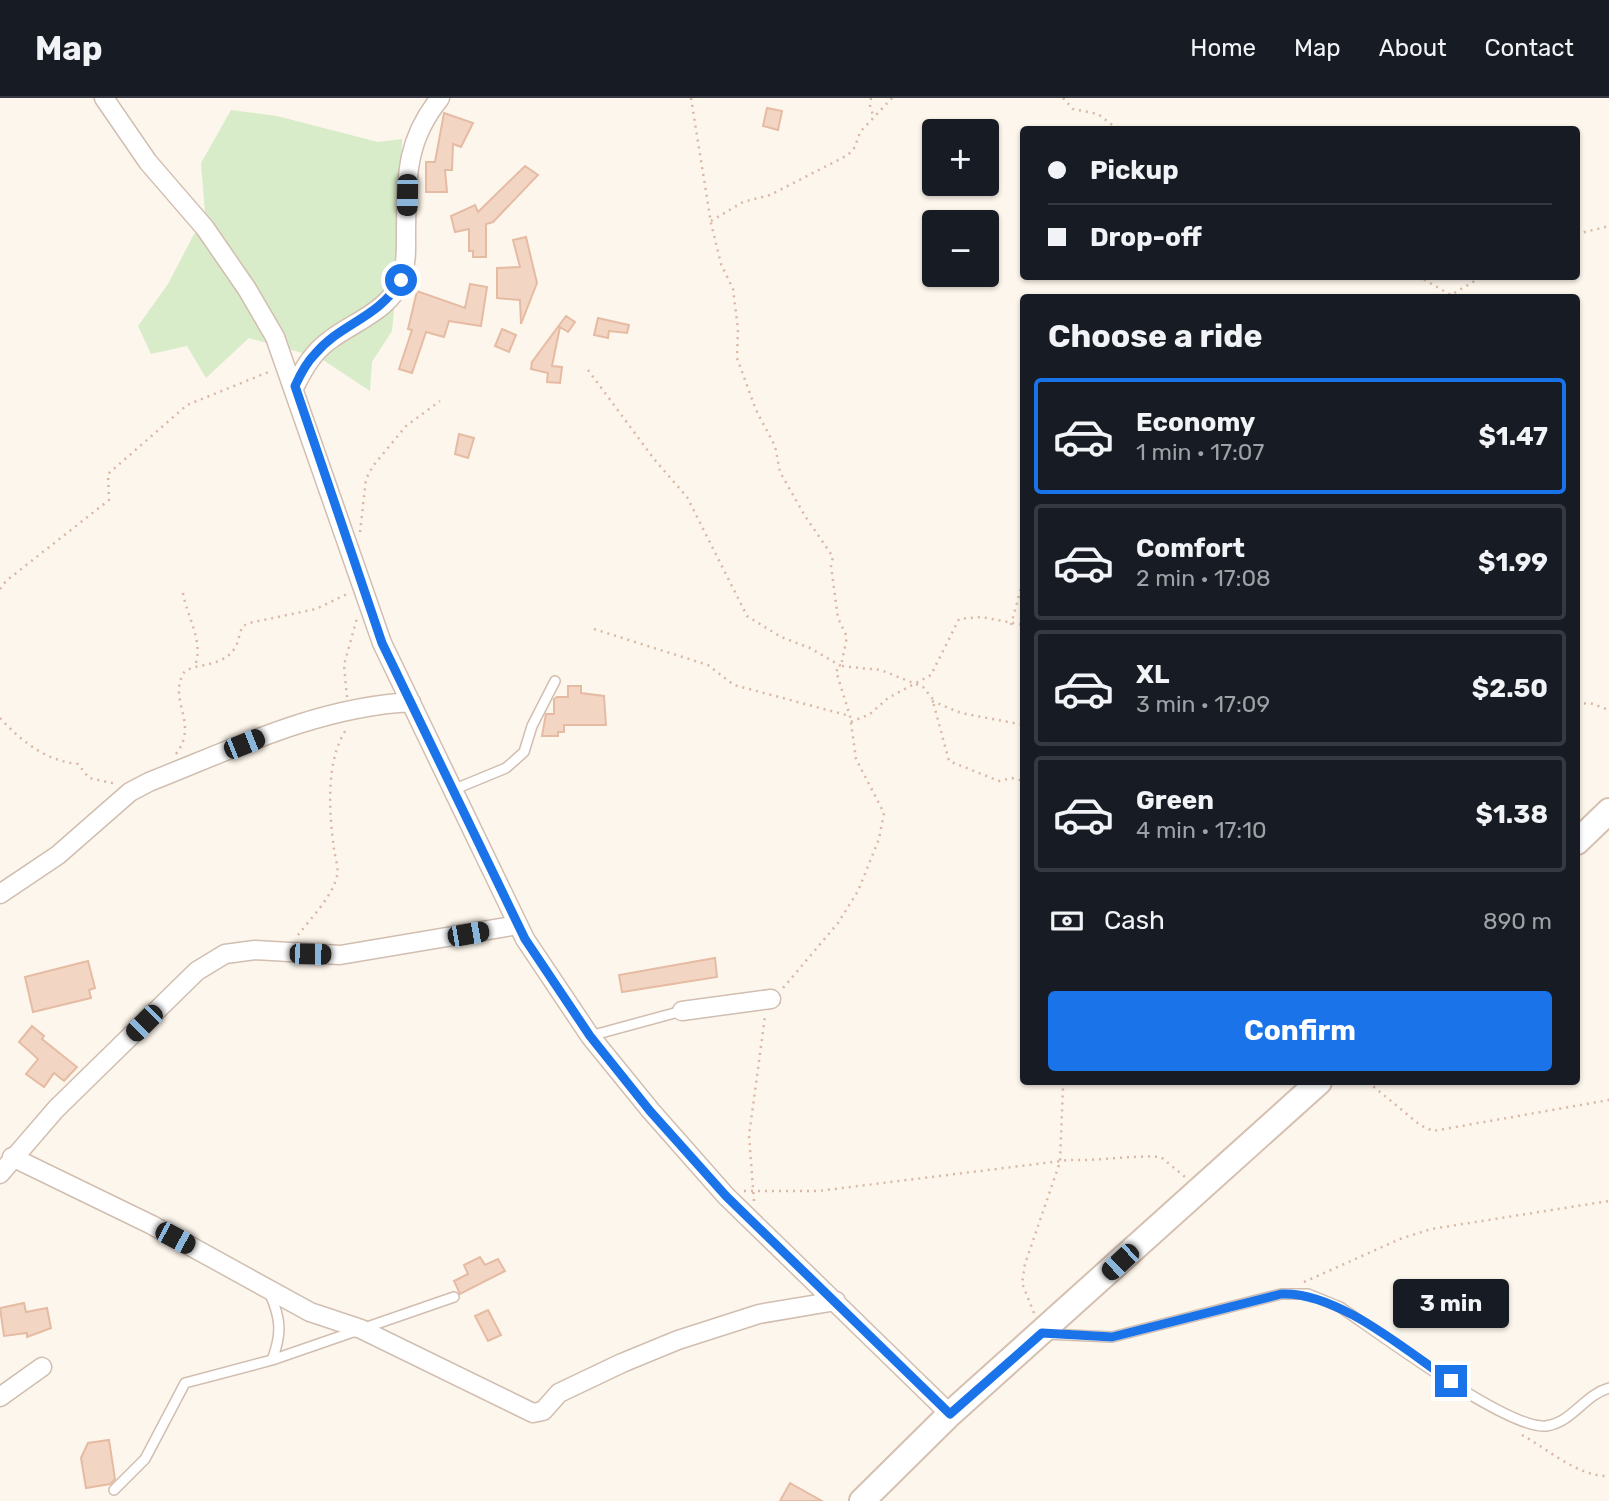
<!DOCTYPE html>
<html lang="en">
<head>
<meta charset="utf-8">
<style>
	:root { --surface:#171b24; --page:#20242c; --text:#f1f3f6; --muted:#9ea1a6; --line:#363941; --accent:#1a73e8 }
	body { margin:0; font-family:Rubik,sans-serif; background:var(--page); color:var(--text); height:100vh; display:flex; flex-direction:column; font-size:26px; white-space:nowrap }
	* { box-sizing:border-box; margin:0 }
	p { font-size:23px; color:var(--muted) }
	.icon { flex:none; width:38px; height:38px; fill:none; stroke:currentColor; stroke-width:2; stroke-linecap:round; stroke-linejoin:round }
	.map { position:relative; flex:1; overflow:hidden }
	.panel { position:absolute; left:1020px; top:196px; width:560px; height:791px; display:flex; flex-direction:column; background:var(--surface); border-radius:7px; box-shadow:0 2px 5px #0004 }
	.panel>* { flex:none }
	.guide { position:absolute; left:1020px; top:28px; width:560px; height:154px; border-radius:7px; box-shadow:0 2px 5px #0004; display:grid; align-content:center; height:154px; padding:0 28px; background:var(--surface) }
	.controls { position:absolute; left:922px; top:21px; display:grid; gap:14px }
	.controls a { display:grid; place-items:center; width:77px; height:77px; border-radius:7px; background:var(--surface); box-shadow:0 2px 5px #0004; font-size:35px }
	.end { position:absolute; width:32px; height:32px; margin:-16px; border:9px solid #1a73e8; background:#fff; box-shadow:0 0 0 4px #fff }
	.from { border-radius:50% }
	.bubble { position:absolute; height:49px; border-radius:7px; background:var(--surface); box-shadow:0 2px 5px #0004; font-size:23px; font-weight:700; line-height:49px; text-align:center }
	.car { position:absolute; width:21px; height:42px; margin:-21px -10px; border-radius:9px; box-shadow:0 0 5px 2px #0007; background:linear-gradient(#222 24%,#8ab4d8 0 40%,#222 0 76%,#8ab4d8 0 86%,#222 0) }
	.guide b { display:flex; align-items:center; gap:24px; height:66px; font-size:26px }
	.guide b+b { border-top:2px solid var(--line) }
	.guide i { width:18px; height:18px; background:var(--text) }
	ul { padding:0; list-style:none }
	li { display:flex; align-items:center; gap:21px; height:116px; margin:0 14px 10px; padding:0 14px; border:4px solid var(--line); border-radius:7px }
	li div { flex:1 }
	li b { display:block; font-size:26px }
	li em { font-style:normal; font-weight:700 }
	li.current { border-color:var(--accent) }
	li>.icon { width:63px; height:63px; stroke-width:1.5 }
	h2 { padding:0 28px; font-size:32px; line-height:84px }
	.pay { display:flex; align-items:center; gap:18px; height:77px; padding:0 28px; font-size:26px }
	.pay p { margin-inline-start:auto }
	.cta { display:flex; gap:14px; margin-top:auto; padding:14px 28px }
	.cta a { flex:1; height:80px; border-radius:7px; background:var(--accent); color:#fff; font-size:28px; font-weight:700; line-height:80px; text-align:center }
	header { display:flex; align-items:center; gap:42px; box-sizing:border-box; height:98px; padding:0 35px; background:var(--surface); border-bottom:2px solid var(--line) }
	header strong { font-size:33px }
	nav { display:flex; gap:38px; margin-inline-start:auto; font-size:24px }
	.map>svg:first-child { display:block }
	.green { fill:#d8ecc9 }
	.building { fill:#f3d5c3; stroke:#e6bba3; stroke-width:2 }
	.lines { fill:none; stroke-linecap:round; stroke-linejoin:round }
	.lane-casing { stroke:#d1beb0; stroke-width:12 }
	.street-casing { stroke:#d1beb0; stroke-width:21 }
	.secondary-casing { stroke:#d6c0b0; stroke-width:28 }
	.path { stroke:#d9b8a5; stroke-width:2.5; stroke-dasharray:2 5; stroke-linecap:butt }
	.lane { stroke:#fff; stroke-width:9 }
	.street { stroke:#fff; stroke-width:18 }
	.secondary { stroke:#fff; stroke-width:24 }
	.route { stroke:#1a73e8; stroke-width:9 }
</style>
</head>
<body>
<header>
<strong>Map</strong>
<nav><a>Home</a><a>Map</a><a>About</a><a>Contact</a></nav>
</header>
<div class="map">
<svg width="1609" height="1403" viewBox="0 0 1609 1403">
	<rect width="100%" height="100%" fill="#fdf6ec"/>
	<!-- green -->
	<path class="green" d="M 231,12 L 277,18 L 378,44 L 402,41 L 401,140 L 392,233 L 372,264 L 370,293 L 320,260 L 249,240 L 206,280 L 187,248 L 151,256 L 138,228 L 168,186 L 205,115 L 201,65 Z"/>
	<!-- building -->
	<path class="building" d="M 767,10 L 782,13 L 778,32 L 763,28 Z
		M 444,15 L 473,25 L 461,49 L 453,46 L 452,72 L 445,72 L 447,94 L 426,94 L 426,64 L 435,64 Z
		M 525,68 L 538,77 L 493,124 L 486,126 L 486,159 L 473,159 L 473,153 L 469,153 L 469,131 L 455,134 L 451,118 L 475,107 L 478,114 Z
		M 526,139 L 537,185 L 521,226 L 520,202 L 497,200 L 497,170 L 520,169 L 513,142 Z
		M 470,186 L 487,189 L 481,228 L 449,223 L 444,239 L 426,234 L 412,275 L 399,271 L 412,232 L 408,231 L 417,193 L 465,210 Z
		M 566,218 L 575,224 L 568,234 L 560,229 L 552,268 L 562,269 L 560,285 L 547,284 L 548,275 L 531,271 L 532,264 Z
		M 598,220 L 629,227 L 627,235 L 609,233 L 608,240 L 594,237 Z
		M 502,231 L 516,237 L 509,254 L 495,248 Z
		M 459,336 L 474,340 L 468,360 L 455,356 Z
		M 568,588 L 581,588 L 581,595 L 604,598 L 606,627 L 564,627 L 564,634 L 558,634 L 558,638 L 542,638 L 546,616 L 554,616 L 554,601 L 557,599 L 568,599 Z
		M 715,860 L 717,879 L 622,894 L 619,877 Z
		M 88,863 L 95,890 L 89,892 L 91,900 L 33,914 L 25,879 Z
		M 32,928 L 44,938 L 42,941 L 77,969 L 64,983 L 54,975 L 44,989 L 26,976 L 38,961 L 19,944 Z
		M 480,1159 L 485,1167 L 498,1161 L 505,1173 L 460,1196 L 454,1183 L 468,1176 L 464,1167 Z
		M 24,1205 L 26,1214 L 47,1210 L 51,1230 L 27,1239 L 27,1235 L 4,1238 L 0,1210 Z
		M 488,1212 L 501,1237 L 488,1243 L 475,1218 Z
		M 109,1342 L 115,1381 L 110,1386 L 86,1390 L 81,1360 L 88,1345 Z
		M 790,1385 L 822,1403 L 780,1403 Z"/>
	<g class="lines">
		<!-- lane casing -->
		<g class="lane-casing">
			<path id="lane" d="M 455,691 L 506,670 L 524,654 L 532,628 L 555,583
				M 590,938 L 682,913
				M 270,1196 C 281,1221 282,1236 272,1262
				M 1046,1236 L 1112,1239 L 1281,1196 L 1308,1196 L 1340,1209 C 1377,1234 1508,1332 1546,1328 C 1573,1324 1584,1297 1609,1290
				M 114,1392 L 145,1361 L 185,1285 L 272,1262 L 454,1199"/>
		</g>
		<!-- street casing -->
		<g class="street-casing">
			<path id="street" d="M 104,0 L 148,64 L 205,130 L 247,191 L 275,239 L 382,545 L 525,841 L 590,938 L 651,1013 L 726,1098 L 950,1316
				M 295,288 C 304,270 313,254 330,242 C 355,223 391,212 402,180 C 407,164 406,148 406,132 C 407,80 405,43 440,0
				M 0,796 L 58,757 L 130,694 L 149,684 C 235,650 318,609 411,604
				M 682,913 L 771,901
				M 12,1059 L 152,1127 L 310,1214 L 361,1231 L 533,1315 L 543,1313 L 559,1295 L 622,1265 L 678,1242 L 759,1216 L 836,1203
				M 0,1076 L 56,1011 L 197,873 L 225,856 L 255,852 L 340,857 L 518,827
				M 0,1299 L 42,1269"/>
		</g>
		<!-- secondary casing -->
		<g class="secondary-casing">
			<path id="secondary" d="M 1577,744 L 1609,713
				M 862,1403 L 950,1316 L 1319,984"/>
		</g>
		<!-- path -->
		<path class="path" d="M 691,0 L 711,125 L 721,166 L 733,191 L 738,231 L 737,260 L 756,312 L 775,348 L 780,374 L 805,418 L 833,459 L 831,468 L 838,520 L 847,539 L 841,568 L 881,572 L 923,589 L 932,600 L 949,663 L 999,683 L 1012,680 L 1024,683
			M 871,0 L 870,9 L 874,19
			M 1063,0 L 1073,11 L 1098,16 L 1119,32
			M 711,123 L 743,104 L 770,97 L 848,57 L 855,49 L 860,34 L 892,0
			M 1577,136 L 1609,128
			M 1418,178 L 1451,197 L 1483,178
			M 588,272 L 654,361 L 687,399 L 747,518 L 781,539 L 810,550 L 841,568 L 836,573 L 850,618 L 856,661 L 884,715 L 879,741 L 858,793 L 838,825 L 783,890
			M 360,434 L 366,381 L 373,368 L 406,328 L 440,303
			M 0,491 L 6,483 L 109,402 L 108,376 L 187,307 L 271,273
			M 183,495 C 187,519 204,543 195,568
			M 1011,527 L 1024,479
			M 594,531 L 708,567 L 734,587 L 850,618
			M 347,599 L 344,567 L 357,520
			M 932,603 L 961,615 L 1024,627
			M 1577,606 L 1590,605 L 1609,612
			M 0,620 C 21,643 46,663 78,666 L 89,680 L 117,686
			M 851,624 L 870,616 L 888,600 L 931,577 L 959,521 L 981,519 L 1024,527
			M 176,656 C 200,625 166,601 185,573 C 203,564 222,569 235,550 C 239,543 239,535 243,528 L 249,525 L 316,511 L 347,496
			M 298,837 C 311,820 332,799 337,778 C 339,770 335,759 334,751 C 329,714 325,660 348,629
			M 1368,984 L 1420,1027 L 1433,1033 L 1609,1002
			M 744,1093 L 818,1093 L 1069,1062 C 1100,1063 1130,1057 1161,1059 L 1185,1079
			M 754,1103 L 749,1038 L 765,918
			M 1304,1184 L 1400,1141 L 1431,1131 L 1609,1103
			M 1034,1215 L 1022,1185 L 1025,1166 L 1060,1064 L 1063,989
			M 1522,1337 C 1548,1351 1578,1379 1609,1378"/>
		<!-- lane -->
		<use href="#lane" class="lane"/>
		<!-- street -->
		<use href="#street" class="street"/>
		<!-- secondary -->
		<use href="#secondary" class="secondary"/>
	</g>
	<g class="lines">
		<!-- route -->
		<path class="route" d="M 401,182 C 378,221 342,224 315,256 C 306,265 300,277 295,288 L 382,545 L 525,841 L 590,938 L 650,1013 L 726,1098 L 950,1316 L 1042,1235 L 1112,1239 L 1281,1196 C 1337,1193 1405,1252 1451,1283"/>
	</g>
</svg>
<div class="controls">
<a>+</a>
<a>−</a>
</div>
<i class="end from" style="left:401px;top:182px"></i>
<i class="end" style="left:1451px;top:1283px"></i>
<div class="bubble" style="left:1393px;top:1181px;width:116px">3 min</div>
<i class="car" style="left:407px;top:97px;rotate:181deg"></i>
<i class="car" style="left:244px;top:646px;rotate:68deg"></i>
<i class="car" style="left:468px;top:836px;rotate:80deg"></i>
<i class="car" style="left:310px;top:856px;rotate:91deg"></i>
<i class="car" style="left:144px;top:925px;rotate:225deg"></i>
<i class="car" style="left:175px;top:1140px;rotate:118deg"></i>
<i class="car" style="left:1120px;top:1164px;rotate:227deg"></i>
<div class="guide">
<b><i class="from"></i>Pickup</b>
<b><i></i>Drop-off</b>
</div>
<section class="panel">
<h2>Choose a ride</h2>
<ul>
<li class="current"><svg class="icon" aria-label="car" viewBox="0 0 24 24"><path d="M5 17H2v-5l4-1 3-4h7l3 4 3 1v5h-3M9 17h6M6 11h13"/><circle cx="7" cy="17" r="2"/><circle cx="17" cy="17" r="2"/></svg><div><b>Economy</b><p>1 min · 17:07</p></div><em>$1.47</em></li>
<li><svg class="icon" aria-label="car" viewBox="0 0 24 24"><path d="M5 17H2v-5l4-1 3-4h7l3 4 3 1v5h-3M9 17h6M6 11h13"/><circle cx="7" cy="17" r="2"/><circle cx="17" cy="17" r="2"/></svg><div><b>Comfort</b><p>2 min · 17:08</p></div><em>$1.99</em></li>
<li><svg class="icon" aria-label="car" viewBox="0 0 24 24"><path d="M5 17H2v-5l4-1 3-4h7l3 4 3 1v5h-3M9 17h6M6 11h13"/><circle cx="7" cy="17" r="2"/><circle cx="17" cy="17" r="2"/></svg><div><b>XL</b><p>3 min · 17:09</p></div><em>$2.50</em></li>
<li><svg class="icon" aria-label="car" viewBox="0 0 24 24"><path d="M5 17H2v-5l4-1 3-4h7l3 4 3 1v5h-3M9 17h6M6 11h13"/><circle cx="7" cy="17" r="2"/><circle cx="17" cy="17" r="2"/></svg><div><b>Green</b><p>4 min · 17:10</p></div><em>$1.38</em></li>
</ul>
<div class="pay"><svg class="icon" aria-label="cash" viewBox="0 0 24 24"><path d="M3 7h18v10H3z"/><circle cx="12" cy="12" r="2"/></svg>Cash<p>890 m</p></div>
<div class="cta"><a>Confirm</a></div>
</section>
</div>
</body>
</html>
